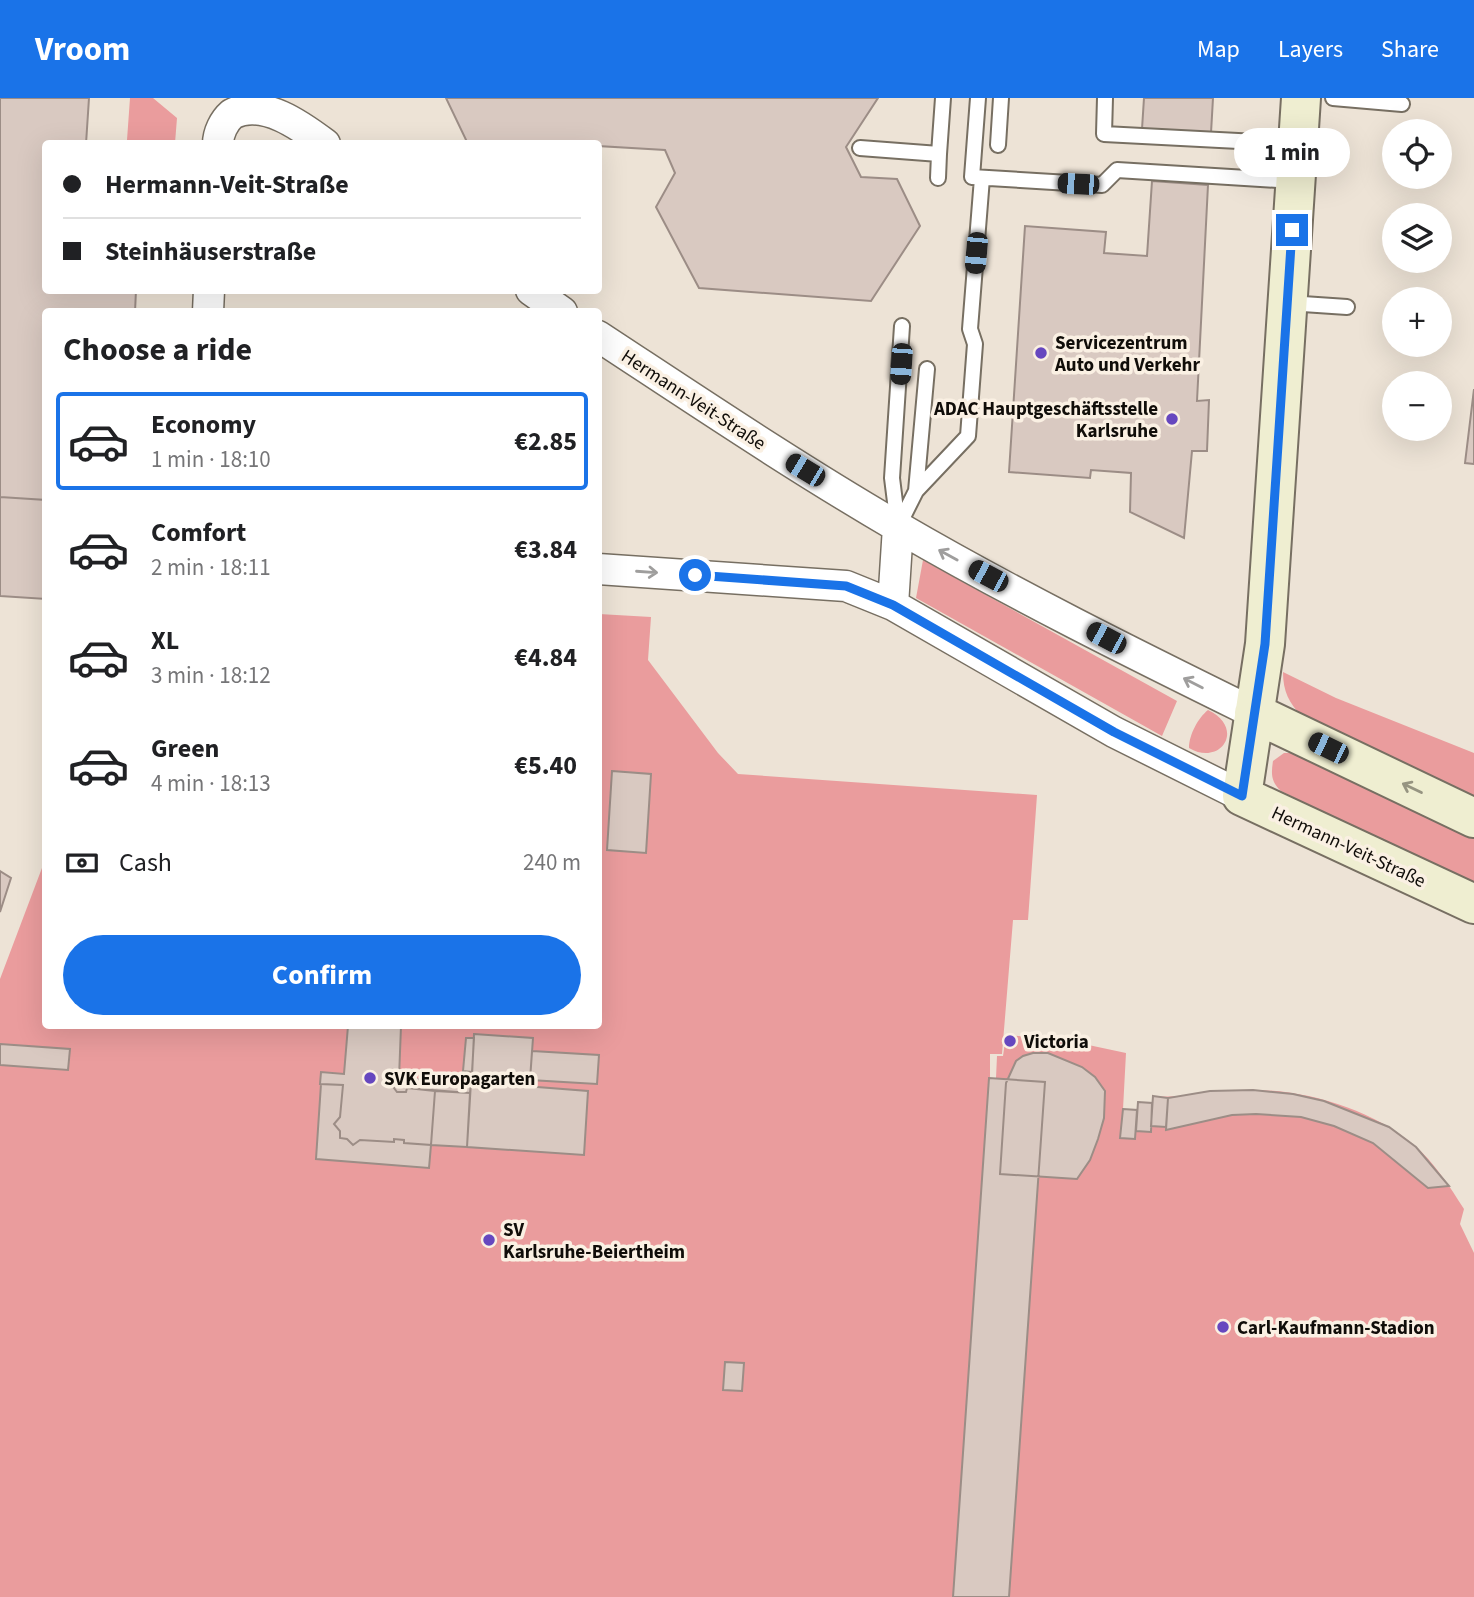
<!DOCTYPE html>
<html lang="en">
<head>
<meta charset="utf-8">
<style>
	:root { --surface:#fff; --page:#f6f6f6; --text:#202124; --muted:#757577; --line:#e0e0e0; --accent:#1a73e8 }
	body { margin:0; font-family:"Source Sans 3",sans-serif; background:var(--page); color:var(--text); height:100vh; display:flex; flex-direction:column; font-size:26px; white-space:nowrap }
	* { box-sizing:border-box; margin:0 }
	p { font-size:23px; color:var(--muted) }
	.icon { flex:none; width:38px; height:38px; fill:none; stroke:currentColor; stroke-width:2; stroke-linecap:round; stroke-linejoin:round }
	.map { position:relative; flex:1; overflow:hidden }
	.side { position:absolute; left:42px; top:210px; width:560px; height:721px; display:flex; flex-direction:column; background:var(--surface); border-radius:7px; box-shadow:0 7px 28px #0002 }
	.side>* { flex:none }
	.top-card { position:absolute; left:42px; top:42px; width:560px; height:154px; border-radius:7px; box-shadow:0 7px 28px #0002; display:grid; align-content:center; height:154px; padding:0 21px; background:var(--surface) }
	.fabs { position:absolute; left:1382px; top:21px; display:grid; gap:14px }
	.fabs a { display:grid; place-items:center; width:70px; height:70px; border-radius:50%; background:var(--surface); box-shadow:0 7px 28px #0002; font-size:35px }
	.end { position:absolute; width:32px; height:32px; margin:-16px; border:9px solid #1a73e8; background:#fff; box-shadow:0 0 0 4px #fff }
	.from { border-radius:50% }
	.bubble { position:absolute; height:49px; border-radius:24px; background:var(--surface); box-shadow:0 7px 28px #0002; font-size:23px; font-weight:700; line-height:49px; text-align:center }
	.car { position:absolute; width:21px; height:42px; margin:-21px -10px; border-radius:9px; box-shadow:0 0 5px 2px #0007; background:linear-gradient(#222 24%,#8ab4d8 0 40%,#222 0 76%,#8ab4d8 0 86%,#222 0) }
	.top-card b { display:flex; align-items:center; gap:24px; height:66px; font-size:26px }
	.top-card b+b { border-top:2px solid var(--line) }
	.top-card i { width:18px; height:18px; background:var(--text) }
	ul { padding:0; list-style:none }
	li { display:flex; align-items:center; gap:21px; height:98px; margin:0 14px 10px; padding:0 7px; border:4px solid transparent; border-radius:7px }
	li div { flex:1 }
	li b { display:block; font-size:26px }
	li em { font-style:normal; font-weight:700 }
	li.current { border-color:var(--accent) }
	li>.icon { width:63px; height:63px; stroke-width:1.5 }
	h2 { padding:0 21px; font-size:32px; line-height:84px }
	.pay { display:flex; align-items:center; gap:18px; height:77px; padding:0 21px; font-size:26px }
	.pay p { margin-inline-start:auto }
	.action { display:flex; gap:14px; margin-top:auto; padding:14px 21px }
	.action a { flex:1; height:80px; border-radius:42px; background:var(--accent); color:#fff; font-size:28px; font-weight:700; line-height:80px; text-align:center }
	header { display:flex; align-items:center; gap:42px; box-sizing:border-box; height:98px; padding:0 35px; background:var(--accent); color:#fff }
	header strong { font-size:33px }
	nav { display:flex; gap:38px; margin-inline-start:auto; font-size:24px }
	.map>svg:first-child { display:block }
	.green { fill:#ea9c9d }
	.building { fill:#d9c9c1; stroke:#9c8d86; stroke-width:2 }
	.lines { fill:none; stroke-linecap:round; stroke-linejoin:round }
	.lane-casing { stroke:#776f62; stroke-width:18 }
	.street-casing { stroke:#776f62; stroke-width:33 }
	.secondary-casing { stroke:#776f62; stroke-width:42 }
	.lane { stroke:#fff; stroke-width:14 }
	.street { stroke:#fff; stroke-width:30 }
	.secondary { stroke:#efeed1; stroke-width:38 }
	.oneway { stroke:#9f9e9d }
	.oneway2 { stroke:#969481 }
	.route { stroke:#1a73e8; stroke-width:9 }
	.poi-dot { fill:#6647bf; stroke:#faf0e3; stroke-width:2.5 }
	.labels { text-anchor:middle; stroke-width:7; stroke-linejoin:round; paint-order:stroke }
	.poi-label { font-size:19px; font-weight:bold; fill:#100d09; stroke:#faf0e3; text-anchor:start }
	.street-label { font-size:19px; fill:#100d09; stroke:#faf0e3 }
</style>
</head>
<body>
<header>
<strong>Vroom</strong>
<nav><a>Map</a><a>Layers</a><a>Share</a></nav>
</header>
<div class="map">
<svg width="1474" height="1499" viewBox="0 0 1474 1499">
	<rect width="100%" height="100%" fill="#ede3d6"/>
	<!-- green -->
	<path class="green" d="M 130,0 L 153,0 L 177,20 L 175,45 L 130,45 L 127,42 Z
		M 923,462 L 1177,603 L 1162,638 L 916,500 Z
		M 599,516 L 651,519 L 648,562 L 718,655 L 738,676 L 1037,697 L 1028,822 L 1013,822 L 1002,956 L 990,956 L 990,980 L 996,980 L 997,958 L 1003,958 L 1006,937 L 1065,942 L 1126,955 L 1123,1011 L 1137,1012 L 1138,1004 L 1152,1005 L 1153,998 C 1185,1001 1217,992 1249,992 C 1305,991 1371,1011 1414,1047 C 1434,1064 1450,1089 1464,1111 L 1460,1126 L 1474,1155 L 1474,1499 L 0,1499 L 0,881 L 45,762 L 46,928 L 598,928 Z
		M 1283,574 L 1336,600 L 1474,655 L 1474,701 L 1302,619 C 1289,604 1283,594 1283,574 Z
		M 1208,612 C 1246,630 1221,669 1189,650 C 1189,637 1198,620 1208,612 Z
		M 1284,655 L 1296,655 L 1474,740 L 1474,785 L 1384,745 L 1281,693 C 1271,684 1271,676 1273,663 Z"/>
	<!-- building -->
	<path class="building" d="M 0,0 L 89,0 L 86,46 L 46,46 L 46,192 L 136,192 L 135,214 L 46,214 L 46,402 L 0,399 Z
		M 446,0 L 878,0 L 846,49 L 861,79 L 897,81 L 920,128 L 871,203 L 699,190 L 656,109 L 675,75 L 665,52 L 598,48 L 598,46 L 468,46 Z
		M 1144,0 L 1213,0 L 1211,35 L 1142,31 Z
		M 1152,83 L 1208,87 L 1197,303 L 1209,302 L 1207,353 L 1192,353 L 1184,440 L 1130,414 L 1131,375 L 1091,372 L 1090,380 L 1009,374 L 1025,128 L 1106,134 L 1104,155 L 1147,158 Z
		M 1474,291 L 1474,366 L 1465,365 Z
		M 0,399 L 46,402 L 46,501 L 0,498 Z
		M 612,673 L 651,676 L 646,755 L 607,752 Z
		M 0,773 L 11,780 L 0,814 Z
		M 348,928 L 401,928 L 399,980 L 395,980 L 394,990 L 397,994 L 406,994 L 407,990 L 435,993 L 431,1047 L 404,1045 L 404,1042 L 394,1041 L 394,1044 L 360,1042 L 353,1047 L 347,1041 L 340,1040 L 340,1033 L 334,1026 L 340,1019 L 343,987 L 320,986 L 321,974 L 344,976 Z
		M 474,936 L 533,940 L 530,982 L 472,978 Z
		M 466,940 L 474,940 L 472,974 L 463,973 Z
		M 0,946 L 70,951 L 68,972 L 0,967 Z
		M 532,953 L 599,957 L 597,986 L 530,982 Z
		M 1033,955 L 1048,955 L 1082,969 L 1095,979 L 1105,993 L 1104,1020 L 1098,1041 L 1090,1062 L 1077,1081 L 1000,1076 L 1006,985 L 1016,963 L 1023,958 Z
		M 395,980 L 471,984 L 470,995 L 407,990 L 406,994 L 397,994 L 394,990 Z
		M 989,980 L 1045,984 L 1009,1499 L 953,1499 Z
		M 471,984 L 588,993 L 584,1057 L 467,1049 Z
		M 321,986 L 343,987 L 340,1019 L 334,1026 L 340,1033 L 340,1040 L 347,1041 L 353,1047 L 360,1042 L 394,1044 L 394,1041 L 404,1042 L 404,1045 L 431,1047 L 429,1070 L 316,1061 Z
		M 1253,992 L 1293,996 L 1324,1003 L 1389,1029 L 1416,1049 L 1449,1088 L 1428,1090 L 1373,1045 L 1334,1028 L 1301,1019 L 1256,1016 L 1232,1017 L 1166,1032 L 1168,1000 L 1210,993 Z
		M 435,993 L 470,995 L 467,1049 L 431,1047 Z
		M 1153,998 L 1168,1000 L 1166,1029 L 1151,1028 Z
		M 1138,1004 L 1152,1005 L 1151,1034 L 1136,1033 Z
		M 1123,1011 L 1137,1012 L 1135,1041 L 1120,1040 Z
		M 725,1264 L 744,1265 L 742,1293 L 723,1292 Z"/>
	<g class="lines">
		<!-- lane casing -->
		<g class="lane-casing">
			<path id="lane" d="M 978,0 L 972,79 L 1102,87 L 1117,72 L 1294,83
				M 1105,0 L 1104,36 L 1297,46
				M 1333,0 L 1402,6
				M 998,47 L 1001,0
				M 860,50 L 939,56 L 943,0
				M 938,80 L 939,56
				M 1288,205 L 1347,209
				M 916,393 L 968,338 L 975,246 L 970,231 L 982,80
				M 898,428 L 892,380 L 902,228
				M 898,429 L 916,393 L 927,271"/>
		</g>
		<!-- street casing -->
		<g class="street-casing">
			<path id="street" d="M 218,46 C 218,35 224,23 232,16 C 263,0 301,28 325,46
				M 531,192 L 562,214
				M 208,214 L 209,192
				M 598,238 C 697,303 795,369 898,429 C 1013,496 1134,556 1254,615
				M 598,471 L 846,488 L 893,507 L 1114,634 L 1242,698
				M 893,507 L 898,429"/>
		</g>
		<!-- secondary casing -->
		<g class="secondary-casing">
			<path id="secondary" d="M 1301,0 L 1265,546 L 1242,698 L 1474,806
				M 1254,615 L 1474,720"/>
		</g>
		<!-- lane -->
		<use href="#lane" class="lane"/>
		<!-- street -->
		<use href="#street" class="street"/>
		<!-- secondary -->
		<use href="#secondary" class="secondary"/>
	</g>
	<!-- one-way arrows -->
	<defs><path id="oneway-shaft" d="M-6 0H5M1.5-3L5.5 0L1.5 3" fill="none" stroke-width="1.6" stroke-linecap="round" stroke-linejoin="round" transform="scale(1.75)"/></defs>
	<g class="oneway">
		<use href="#oneway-shaft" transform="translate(948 457) rotate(-151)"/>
		<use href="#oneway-shaft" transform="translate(647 474) rotate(4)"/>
		<use href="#oneway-shaft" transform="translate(1193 585) rotate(-153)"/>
	</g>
	<use class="oneway2" href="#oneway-shaft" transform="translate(1412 690) rotate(-154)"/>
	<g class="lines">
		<!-- route -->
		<path class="route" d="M 695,477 L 846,488 L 893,507 L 1114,634 L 1242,698 L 1265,546 L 1292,132"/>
	</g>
	<!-- markers -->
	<g class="poi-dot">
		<circle cx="1041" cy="255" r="7"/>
		<circle cx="1172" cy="321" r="7"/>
		<circle cx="1010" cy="943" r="7"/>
		<circle cx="370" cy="980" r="7"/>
		<circle cx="489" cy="1142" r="7"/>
		<circle cx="1223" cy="1229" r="7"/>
	</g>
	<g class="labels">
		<!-- poi labels -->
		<g class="poi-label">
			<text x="1055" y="251">Servicezentrum<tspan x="1055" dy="22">Auto und Verkehr</tspan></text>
			<text x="1158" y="317" text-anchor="end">ADAC Hauptgeschäftsstelle<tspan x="1158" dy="22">Karlsruhe</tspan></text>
			<text x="1024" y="950">Victoria</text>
			<text x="384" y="987">SVK Europagarten</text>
			<text x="503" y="1138">SV<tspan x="503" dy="22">Karlsruhe-Beiertheim</tspan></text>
			<text x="1237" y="1236">Carl-Kaufmann-Stadion</text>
		</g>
		<!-- street labels -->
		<g class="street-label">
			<text transform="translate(694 301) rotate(33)" y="7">Hermann-Veit-Straße</text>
			<text transform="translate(1349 748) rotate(25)" y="7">Hermann-Veit-Straße</text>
		</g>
	</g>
</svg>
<div class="fabs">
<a><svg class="icon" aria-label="locate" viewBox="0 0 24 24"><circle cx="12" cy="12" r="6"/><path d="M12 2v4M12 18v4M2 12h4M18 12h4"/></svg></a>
<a><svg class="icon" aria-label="layers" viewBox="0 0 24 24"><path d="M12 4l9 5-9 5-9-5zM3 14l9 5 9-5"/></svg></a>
<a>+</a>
<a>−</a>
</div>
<i class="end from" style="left:695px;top:477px"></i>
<i class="end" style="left:1292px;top:132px"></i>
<div class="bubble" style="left:1234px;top:30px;width:116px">1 min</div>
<i class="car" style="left:1078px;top:86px;rotate:273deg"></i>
<i class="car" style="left:976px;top:155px;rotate:185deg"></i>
<i class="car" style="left:901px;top:266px;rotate:184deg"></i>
<i class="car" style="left:805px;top:372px;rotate:301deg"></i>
<i class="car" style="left:988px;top:478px;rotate:298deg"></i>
<i class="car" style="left:1106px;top:540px;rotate:298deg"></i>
<i class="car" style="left:1328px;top:650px;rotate:296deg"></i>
<div class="top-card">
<b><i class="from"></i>Hermann-Veit-Straße</b>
<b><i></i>Steinhäuserstraße</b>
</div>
<section class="side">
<h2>Choose a ride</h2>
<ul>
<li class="current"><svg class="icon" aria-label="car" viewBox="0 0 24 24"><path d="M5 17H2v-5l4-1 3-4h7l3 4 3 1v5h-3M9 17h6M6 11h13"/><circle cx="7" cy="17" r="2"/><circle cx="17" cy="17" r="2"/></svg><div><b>Economy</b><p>1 min · 18:10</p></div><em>€2.85</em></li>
<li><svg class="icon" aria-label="car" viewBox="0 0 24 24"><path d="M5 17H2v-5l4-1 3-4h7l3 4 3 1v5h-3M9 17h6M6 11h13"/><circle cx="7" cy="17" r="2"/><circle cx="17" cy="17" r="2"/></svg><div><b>Comfort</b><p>2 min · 18:11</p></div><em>€3.84</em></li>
<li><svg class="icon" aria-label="car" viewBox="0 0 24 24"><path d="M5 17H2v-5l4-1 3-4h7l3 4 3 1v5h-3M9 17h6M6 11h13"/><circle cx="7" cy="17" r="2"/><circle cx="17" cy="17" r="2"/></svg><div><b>XL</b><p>3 min · 18:12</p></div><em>€4.84</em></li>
<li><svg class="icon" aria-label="car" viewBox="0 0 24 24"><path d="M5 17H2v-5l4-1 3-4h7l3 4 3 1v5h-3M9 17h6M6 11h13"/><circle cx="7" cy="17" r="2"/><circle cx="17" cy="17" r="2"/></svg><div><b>Green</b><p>4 min · 18:13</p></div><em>€5.40</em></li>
</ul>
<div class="pay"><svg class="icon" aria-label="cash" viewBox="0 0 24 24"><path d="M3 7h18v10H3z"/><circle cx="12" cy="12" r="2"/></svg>Cash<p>240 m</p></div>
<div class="action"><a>Confirm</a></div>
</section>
</div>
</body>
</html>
